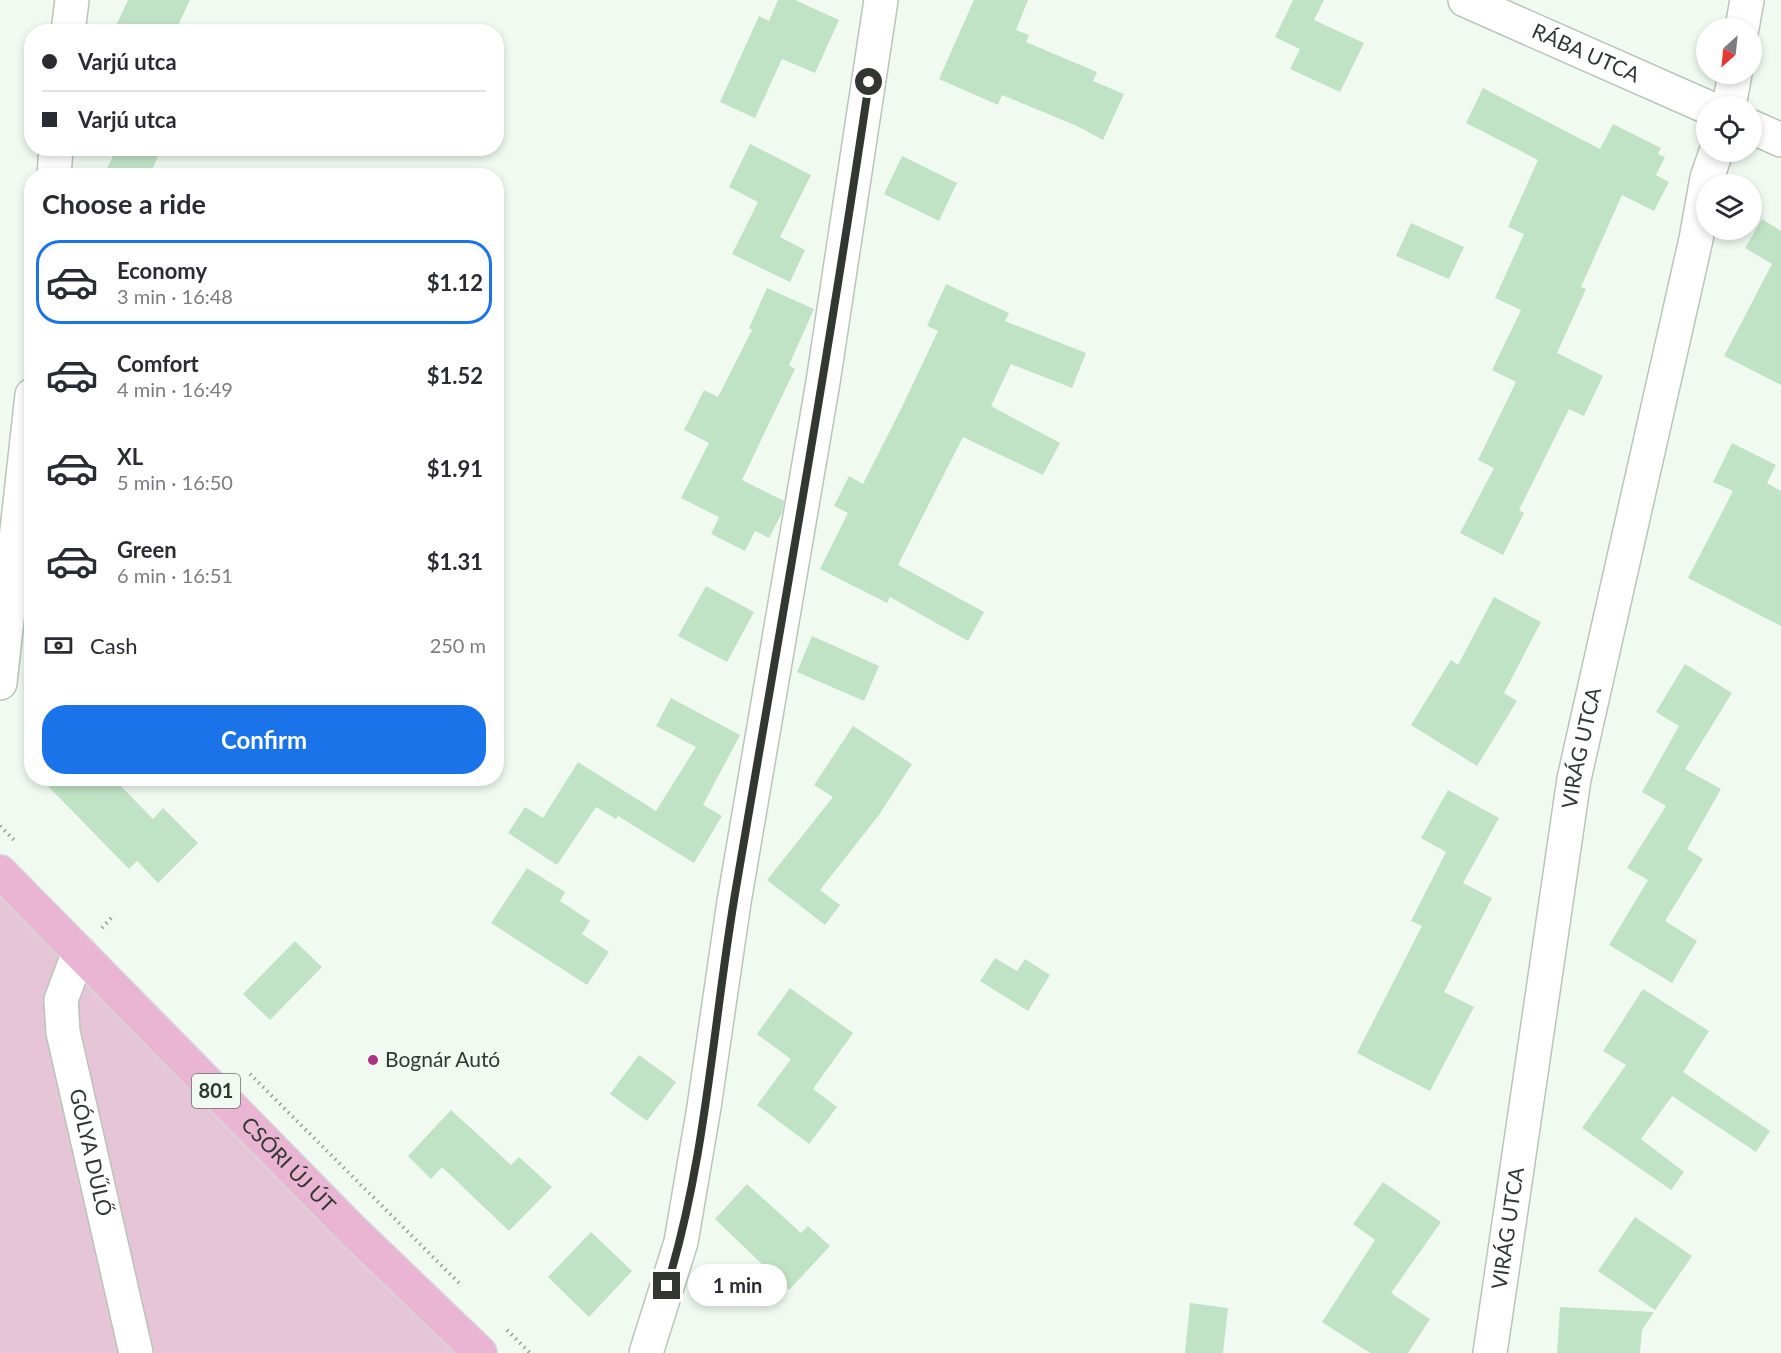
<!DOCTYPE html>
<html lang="en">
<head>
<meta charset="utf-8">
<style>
	:root { --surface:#fff; --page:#f7f7f7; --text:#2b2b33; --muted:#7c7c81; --line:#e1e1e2; --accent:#1a73e8 }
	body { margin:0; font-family:Lato,sans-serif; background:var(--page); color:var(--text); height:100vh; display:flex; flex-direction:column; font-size:22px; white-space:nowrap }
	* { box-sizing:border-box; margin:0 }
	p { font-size:20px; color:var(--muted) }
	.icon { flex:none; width:33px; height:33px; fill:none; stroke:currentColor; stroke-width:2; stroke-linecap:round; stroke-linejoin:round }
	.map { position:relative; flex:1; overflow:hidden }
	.sheet { position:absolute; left:24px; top:168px; width:480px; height:618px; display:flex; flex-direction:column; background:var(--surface); border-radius:24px; box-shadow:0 3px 9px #0003 }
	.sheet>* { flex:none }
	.top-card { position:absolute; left:24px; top:24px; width:480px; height:132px; border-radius:24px; box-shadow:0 3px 9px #0003; display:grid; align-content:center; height:132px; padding:0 18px; background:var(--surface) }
	.needle { width:39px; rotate:207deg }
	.buttons { position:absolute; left:1696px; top:18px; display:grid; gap:12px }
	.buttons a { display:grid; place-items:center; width:66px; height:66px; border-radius:50%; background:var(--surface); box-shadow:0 3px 9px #0003; font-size:30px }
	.end { position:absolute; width:27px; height:27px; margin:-14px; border:8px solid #333734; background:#fff; box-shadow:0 0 0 3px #fff }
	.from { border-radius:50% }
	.bubble { position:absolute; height:42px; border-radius:21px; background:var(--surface); box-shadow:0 3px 9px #0003; font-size:20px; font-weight:700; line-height:42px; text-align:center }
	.top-card b { display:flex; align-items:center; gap:21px; height:57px; font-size:22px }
	.top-card b+b { border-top:2px solid var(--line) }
	.top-card i { width:15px; height:15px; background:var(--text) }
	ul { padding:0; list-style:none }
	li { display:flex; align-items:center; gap:18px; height:84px; margin:0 12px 9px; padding:0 6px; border:3px solid transparent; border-radius:24px }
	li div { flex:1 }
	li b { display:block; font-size:22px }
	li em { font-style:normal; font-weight:700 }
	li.selected { border-color:var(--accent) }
	li>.icon { width:54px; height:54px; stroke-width:1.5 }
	h2 { padding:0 18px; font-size:27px; line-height:72px }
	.pay { display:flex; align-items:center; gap:15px; height:66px; padding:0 18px; font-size:22px }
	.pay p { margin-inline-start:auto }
	.button { display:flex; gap:12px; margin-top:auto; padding:12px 18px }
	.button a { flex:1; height:69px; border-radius:24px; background:var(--accent); color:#fff; font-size:24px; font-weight:700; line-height:69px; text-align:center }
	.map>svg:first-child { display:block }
	.green { fill:#e6c5d7 }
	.building { fill:#c0e3c5 }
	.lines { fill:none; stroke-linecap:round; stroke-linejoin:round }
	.minor-casing { stroke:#bac4bb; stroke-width:36 }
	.major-casing { stroke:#d6d7d6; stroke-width:36 }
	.path { stroke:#99a19a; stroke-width:4; stroke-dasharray:1.5 4.5; stroke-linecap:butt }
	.minor { stroke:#fff; stroke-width:33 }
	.major { stroke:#eab5d3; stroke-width:33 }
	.route { stroke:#333734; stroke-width:8 }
	.poi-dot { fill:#ad3182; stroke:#f0faf1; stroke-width:2 }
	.labels { text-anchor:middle; stroke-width:5; stroke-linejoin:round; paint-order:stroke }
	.shield { fill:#f0faf1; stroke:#6c726d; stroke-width:1.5 }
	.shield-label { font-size:20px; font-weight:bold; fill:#333734 }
	.street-label { font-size:21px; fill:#333734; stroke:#f0faf1 }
	.poi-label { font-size:21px; fill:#333734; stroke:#f0faf1; text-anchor:start }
</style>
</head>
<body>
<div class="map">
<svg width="1781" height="1353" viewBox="0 0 1781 1353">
	<rect width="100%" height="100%" fill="#f0faf1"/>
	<!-- green -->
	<path class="green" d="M 0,872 L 480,1353 L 0,1353 Z"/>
	<!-- building -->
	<path class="building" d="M 128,0 L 190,0 L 175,32 L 113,32 Z
		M 778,0 L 795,0 L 839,20 L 815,73 L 782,59 L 755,118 L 720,102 L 759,16 L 769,21 Z
		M 974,0 L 1028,0 L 1016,30 L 1029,35 L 1026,42 L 1097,72 L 1093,81 L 1124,94 L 1103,140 L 1077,126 L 1002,95 L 998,105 L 939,79 Z
		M 1293,0 L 1324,0 L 1314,20 L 1364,43 L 1340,92 L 1290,69 L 1300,49 L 1275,37 Z
		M 1483,88 L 1600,149 L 1613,124 L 1661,148 L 1658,154 L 1665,157 L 1656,175 L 1669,182 L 1654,211 L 1622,195 L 1581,287 L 1586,289 L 1557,353 L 1603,376 L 1584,416 L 1569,409 L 1519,510 L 1524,513 L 1503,555 L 1460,533 L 1494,468 L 1478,460 L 1516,382 L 1492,370 L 1521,310 L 1495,298 L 1524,234 L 1508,227 L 1538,160 L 1466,123 Z
		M 750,144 L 811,175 L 780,237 L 805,250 L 790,282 L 732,254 L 758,202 L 729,187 Z
		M 117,148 L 162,148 L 149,176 L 103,176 Z
		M 902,156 L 957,183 L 939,221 L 884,194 Z
		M 1762,219 L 1781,231 L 1781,385 L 1724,356 L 1772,264 L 1745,248 Z
		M 1411,223 L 1464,247 L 1449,279 L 1396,256 Z
		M 946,284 L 1009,313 L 1005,321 L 1086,353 L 1072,388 L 1011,364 L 991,406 L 1060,443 L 1043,475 L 963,437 L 898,565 L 984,612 L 968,641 L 890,597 L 887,603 L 820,569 L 848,513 L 834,506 L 849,476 L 863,484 L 902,407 L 938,331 L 927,326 Z
		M 767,288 L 814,309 L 789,365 L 795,369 L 742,480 L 784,501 L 782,513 L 769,538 L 755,531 L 745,551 L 711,534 L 719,517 L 681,498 L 709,443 L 684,430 L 704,390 L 718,397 L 752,330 L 749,328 Z
		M 1732,443 L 1776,465 L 1767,483 L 1781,491 L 1781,626 L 1688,578 L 1733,491 L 1713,482 Z
		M 706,586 L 754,612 L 727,662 L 678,636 Z
		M 1494,597 L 1541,622 L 1504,693 L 1517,701 L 1477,766 L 1411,725 L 1451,660 L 1458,665 Z
		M 812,636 L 879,666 L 864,701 L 797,672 Z
		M 1685,664 L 1732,693 L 1685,769 L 1721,789 L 1687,849 L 1703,859 L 1665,921 L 1697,941 L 1672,983 L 1609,945 L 1648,880 L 1627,868 L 1666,806 L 1642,792 L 1679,726 L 1656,712 Z
		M 671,698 L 740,735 L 703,805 L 722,816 L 694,863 L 618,816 L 616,819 L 596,807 L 557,865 L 508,833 L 525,807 L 543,818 L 578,762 L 656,811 L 696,747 L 656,726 Z
		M 853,726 L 912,764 L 879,815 L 820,890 L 840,905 L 825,925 L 767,880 L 833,797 L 814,785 Z
		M 40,778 L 113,778 L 153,819 L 163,808 L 198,843 L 158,883 L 137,861 L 129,869 Z
		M 1448,790 L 1499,818 L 1463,883 L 1492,898 L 1444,992 L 1474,1007 L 1430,1091 L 1357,1053 L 1422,926 L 1411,921 L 1446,852 L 1421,838 Z
		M 527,868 L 565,892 L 560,901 L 590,921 L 582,934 L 609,952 L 587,985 L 491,923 Z
		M 295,941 L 322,967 L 270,1020 L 243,994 Z
		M 995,958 L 1017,971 L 1025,959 L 1050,975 L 1028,1011 L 980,981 Z
		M 790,988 L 853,1033 L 813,1089 L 837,1107 L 809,1144 L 757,1105 L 791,1059 L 757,1034 Z
		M 1643,989 L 1709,1031 L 1683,1072 L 1770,1131 L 1756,1152 L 1672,1096 L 1641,1139 L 1684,1172 L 1671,1190 L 1582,1128 L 1626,1065 L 1603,1051 Z
		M 639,1055 L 676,1082 L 647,1121 L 610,1094 Z
		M 451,1110 L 511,1165 L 519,1157 L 552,1187 L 509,1231 L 442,1167 L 431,1179 L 408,1156 Z
		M 1383,1182 L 1441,1222 L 1391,1293 L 1430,1319 L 1408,1353 L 1370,1353 L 1322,1322 L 1375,1240 L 1353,1224 Z
		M 747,1184 L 801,1233 L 808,1226 L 830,1246 L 789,1290 L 715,1219 Z
		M 1635,1217 L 1692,1256 L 1655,1310 L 1598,1271 Z
		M 591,1232 L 632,1271 L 589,1317 L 548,1277 Z
		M 1190,1303 L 1228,1308 L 1223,1353 L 1185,1353 Z
		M 1560,1307 L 1654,1312 L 1642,1330 L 1640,1353 L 1557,1353 Z"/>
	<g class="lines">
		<!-- minor casing -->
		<g class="minor-casing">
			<g id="minor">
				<path id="s1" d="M 1465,0 L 1707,107"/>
				<path d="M 1742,28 L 1747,0"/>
				<path d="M 68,32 L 72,0"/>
				<path d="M 1729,106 L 1735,74"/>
				<path d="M 1752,127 L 1781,140"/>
				<path d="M 54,176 L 56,148"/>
				<path d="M 0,683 L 32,395"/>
				<path id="s2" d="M 79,952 L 61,1000 L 63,1032 L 136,1353"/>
				<path d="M 646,1353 L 681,1242 L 704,1107 L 734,902 L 823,382 L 881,0"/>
				<path id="s3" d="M 1490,1353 L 1574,779 L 1696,239 L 1707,178 L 1716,152"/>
			</g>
		</g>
		<!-- major casing -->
		<g class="major-casing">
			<g id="major">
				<path id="s4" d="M 0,872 L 352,1230 L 480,1353"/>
			</g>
		</g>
		<!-- path -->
		<path class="path" d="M 0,826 L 14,840
			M 102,928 L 112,917
			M 250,1074 L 459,1283
			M 507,1330 L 530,1353"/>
		<!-- minor -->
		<use href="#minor" class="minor"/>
		<!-- major -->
		<use href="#major" class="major"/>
	</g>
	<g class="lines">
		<!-- route -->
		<path class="route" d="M 667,1286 C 706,1160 713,1024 735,894 C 781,623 829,354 869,82"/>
	</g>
	<!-- markers -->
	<circle class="poi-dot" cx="373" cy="1060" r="6"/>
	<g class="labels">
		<!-- shield labels -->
		<rect class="shield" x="192" y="1074" width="48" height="34" rx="4.5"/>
		<g class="shield-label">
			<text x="216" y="1098">801</text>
		</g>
		<!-- street labels -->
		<g class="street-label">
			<text dy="7" stroke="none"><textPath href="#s1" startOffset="132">RÁBA UTCA</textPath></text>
			<text dy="7" stroke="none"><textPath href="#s3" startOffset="612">VIRÁG UTCA</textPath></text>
			<text dy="7" stroke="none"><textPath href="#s2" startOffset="207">GÓLYA DŰLŐ</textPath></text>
			<text dy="7" stroke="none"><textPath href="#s4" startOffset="411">CSÓRI ÚJ ÚT</textPath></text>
			<text dy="7" stroke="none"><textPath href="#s3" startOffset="126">VIRÁG UTCA</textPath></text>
		</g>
		<!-- poi labels -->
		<g class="poi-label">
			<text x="385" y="1067">Bognár Autó</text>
		</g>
	</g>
</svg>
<div class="buttons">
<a><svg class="needle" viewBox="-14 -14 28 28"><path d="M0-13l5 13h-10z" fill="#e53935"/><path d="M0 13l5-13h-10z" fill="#7c7c81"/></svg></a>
<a><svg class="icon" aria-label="locate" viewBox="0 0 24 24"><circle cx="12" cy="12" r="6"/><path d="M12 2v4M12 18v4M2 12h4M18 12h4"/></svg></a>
<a><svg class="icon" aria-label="layers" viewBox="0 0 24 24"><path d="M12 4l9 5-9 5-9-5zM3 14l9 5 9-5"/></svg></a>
</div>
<i class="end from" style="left:869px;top:82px"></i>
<i class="end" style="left:667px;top:1286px"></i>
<div class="bubble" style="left:688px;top:1264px;width:99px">1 min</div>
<div class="top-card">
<b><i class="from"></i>Varjú utca</b>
<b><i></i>Varjú utca</b>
</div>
<section class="sheet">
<h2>Choose a ride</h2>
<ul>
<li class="selected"><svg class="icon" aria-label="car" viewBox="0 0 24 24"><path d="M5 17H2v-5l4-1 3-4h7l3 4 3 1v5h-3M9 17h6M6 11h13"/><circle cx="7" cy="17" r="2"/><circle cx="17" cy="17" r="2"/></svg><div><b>Economy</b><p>3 min · 16:48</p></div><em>$1.12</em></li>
<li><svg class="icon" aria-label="car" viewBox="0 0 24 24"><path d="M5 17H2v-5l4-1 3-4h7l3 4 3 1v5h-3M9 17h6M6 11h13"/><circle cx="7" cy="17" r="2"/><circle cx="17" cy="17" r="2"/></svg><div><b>Comfort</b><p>4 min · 16:49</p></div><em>$1.52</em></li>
<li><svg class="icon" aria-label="car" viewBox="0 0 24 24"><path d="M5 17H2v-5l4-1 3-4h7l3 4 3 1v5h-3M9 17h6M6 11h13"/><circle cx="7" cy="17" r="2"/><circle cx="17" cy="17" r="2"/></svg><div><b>XL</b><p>5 min · 16:50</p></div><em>$1.91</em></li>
<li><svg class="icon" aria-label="car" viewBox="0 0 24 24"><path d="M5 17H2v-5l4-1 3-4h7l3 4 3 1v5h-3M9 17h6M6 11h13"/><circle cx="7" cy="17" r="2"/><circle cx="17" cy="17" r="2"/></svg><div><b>Green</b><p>6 min · 16:51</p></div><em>$1.31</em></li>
</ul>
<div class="pay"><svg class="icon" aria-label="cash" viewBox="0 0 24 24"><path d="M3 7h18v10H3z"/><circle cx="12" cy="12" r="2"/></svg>Cash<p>250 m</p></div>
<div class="button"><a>Confirm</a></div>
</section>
</div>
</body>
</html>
